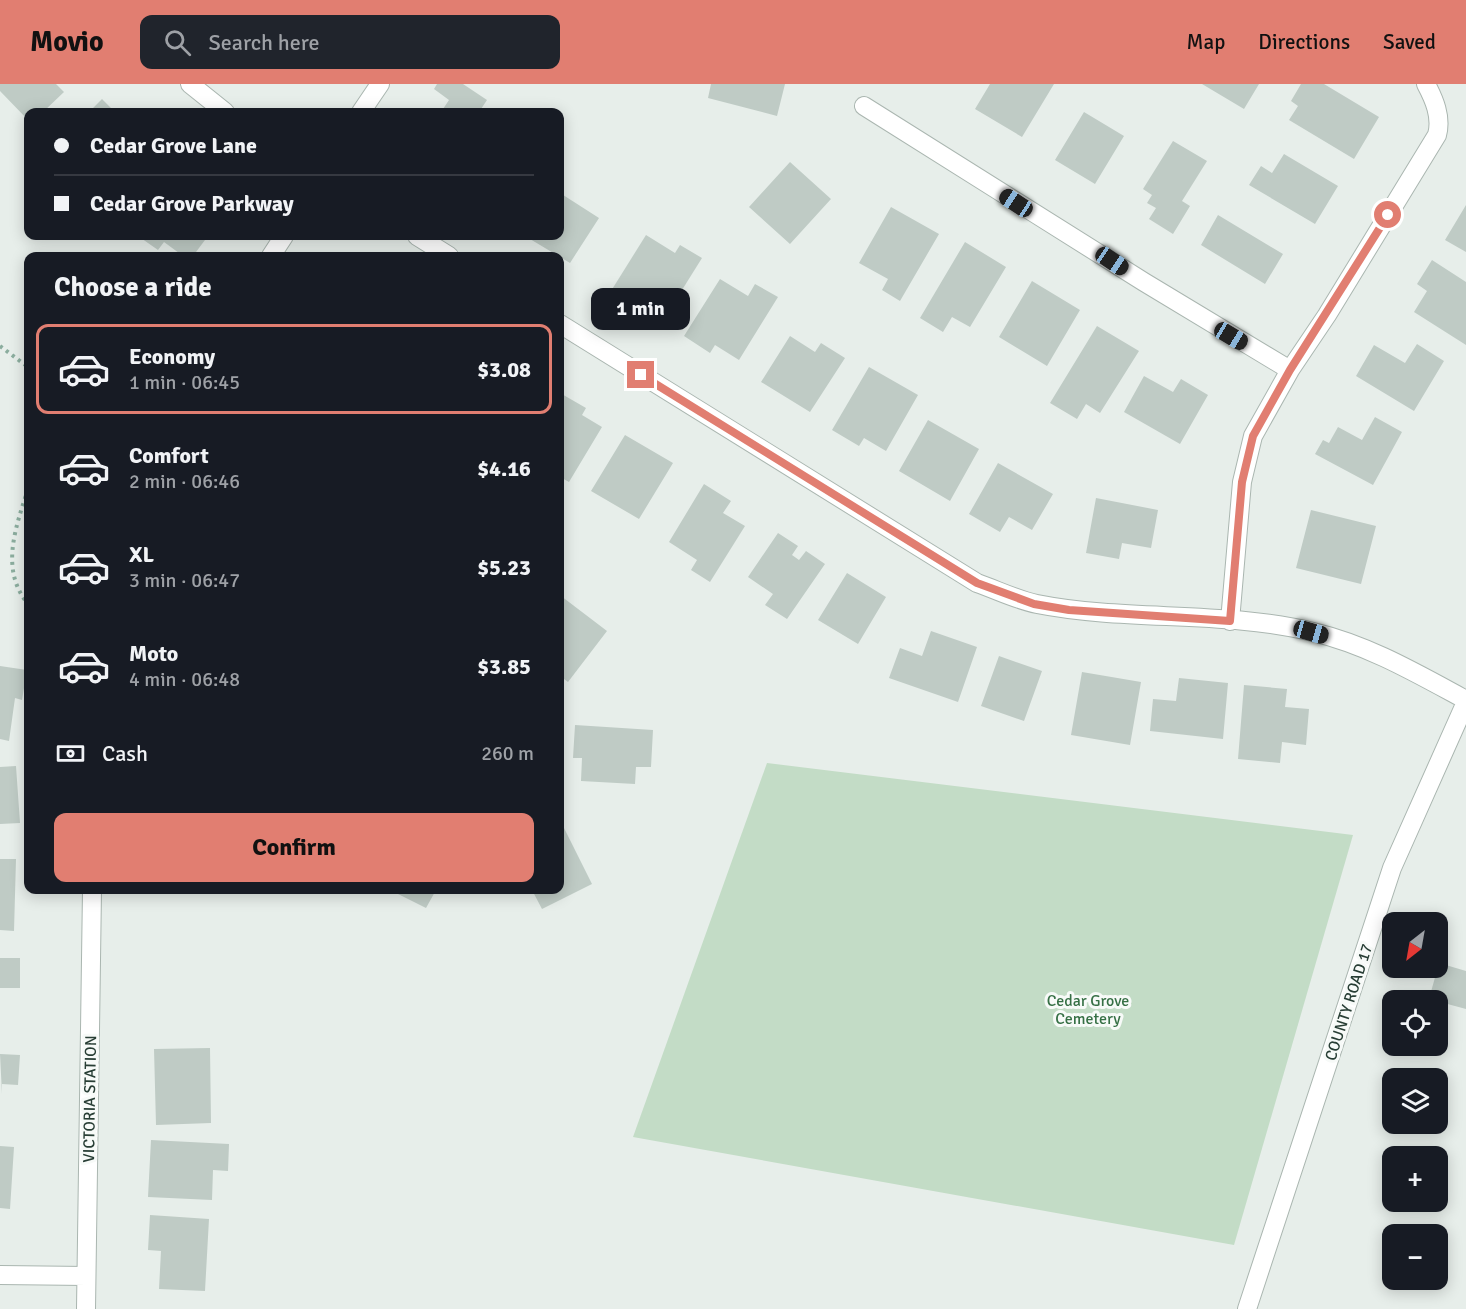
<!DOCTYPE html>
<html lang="en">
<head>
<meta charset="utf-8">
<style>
	:root { --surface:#171b24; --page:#20242c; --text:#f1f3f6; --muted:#9ea1a6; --line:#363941; --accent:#e17e71 }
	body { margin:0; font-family:Signika,sans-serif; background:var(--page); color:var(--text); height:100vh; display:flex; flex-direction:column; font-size:22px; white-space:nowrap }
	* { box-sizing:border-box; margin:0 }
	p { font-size:20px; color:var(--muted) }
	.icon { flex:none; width:33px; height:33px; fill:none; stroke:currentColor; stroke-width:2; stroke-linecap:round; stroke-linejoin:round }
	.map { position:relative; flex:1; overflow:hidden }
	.drawer { position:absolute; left:24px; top:168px; width:540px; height:642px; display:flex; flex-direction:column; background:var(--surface); border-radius:12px; box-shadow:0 3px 15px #0003 }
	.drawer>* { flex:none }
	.guide { position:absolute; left:24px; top:24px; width:540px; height:132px; border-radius:12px; box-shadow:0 3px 15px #0003; display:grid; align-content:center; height:132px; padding:0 30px; background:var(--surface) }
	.needle { width:39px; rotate:211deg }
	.tools { position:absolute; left:1382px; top:828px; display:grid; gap:12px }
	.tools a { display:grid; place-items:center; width:66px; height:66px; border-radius:12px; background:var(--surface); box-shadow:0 3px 15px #0003; font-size:30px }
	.end { position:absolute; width:27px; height:27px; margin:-14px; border:8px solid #e17e71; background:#fff; box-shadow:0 0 0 3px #fff }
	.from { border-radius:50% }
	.bubble { position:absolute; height:42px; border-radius:12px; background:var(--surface); box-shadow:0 3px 15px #0003; font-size:20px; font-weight:700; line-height:42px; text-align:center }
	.car { position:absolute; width:18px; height:36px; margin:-18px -9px; border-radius:8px; box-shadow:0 0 4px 2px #0007; background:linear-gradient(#222 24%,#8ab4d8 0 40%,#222 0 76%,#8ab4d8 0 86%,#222 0) }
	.guide b { display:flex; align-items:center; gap:21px; height:57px; font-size:22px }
	.guide b+b { border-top:2px solid var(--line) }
	.guide i { width:15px; height:15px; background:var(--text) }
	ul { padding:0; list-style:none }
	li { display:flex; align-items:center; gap:18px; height:90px; margin:0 12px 9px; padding:0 18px; border:3px solid transparent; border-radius:12px }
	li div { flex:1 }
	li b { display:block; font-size:22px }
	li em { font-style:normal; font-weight:700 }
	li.selected { border-color:var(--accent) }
	li>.icon { width:54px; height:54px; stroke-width:1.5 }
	h2 { padding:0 30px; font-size:27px; line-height:72px }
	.pay { display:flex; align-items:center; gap:15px; height:66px; padding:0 30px; font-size:22px }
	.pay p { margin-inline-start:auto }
	.button { display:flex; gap:12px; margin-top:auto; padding:12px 30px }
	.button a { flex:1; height:69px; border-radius:12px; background:var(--accent); color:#111; font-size:24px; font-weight:700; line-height:69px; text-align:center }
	header { display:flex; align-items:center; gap:36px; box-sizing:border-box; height:84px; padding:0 30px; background:var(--accent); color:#111 }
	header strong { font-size:28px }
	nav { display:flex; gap:33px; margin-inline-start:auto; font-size:21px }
	.search { width:420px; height:54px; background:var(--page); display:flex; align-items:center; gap:15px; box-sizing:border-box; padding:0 21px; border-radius:12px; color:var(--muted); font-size:22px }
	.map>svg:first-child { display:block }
	.green { fill:#c3dcc6 }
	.building { fill:#bfcbc5 }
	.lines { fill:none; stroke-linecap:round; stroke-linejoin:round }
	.minor-casing { stroke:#aab6b0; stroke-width:20 }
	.path { stroke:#8bad9e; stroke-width:4; stroke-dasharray:3 4.5; stroke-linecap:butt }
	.minor { stroke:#fff; stroke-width:18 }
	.route { stroke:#e17e71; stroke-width:8 }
	.labels { text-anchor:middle; stroke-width:6; stroke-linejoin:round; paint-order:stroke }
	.park-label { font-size:16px; fill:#367045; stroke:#f7faf8 }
	.street-label { font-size:16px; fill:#283e35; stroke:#f7faf8 }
</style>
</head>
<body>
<header>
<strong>Movio</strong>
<div class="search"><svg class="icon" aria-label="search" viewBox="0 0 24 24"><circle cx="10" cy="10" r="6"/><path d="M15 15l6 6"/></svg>Search here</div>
<nav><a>Map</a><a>Directions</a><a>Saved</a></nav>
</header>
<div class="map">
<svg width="1466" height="1225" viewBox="0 0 1466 1225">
	<rect width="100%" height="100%" fill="#e7eeea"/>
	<!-- green -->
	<path class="green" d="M 767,679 L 1353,751 L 1234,1161 L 633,1053 Z"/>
	<!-- building -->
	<path class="building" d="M 0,0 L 56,0 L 64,8 L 43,28 L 28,28 L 28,36 L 0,7 Z
		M 437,0 L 463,0 L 487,16 L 479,28 L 441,28 L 449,16 L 434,5 Z
		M 711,0 L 785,0 L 777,32 L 708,14 Z
		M 990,0 L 1054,0 L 1022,53 L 975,25 Z
		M 1202,0 L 1259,0 L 1244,25 Z
		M 1301,0 L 1324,0 L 1379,33 L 1354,75 L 1289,36 L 1298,22 L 1291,17 Z
		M 102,15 L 115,28 L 89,28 Z
		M 1084,28 L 1124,52 L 1095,100 L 1055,76 Z
		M 1173,57 L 1207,77 L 1182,117 L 1190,122 L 1173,150 L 1149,135 L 1156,124 L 1147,119 L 1152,111 L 1143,105 Z
		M 1284,70 L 1338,102 L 1315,140 L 1249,101 L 1261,82 L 1272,89 Z
		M 790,78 L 831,115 L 790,160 L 749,123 Z
		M 560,109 L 599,134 L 570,179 L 530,155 L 532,152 L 560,152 Z
		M 1466,121 L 1466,168 L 1445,156 Z
		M 891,123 L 939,150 L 900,217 L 882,206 L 888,195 L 859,179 Z
		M 1218,131 L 1283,170 L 1265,200 L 1201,161 Z
		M 646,151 L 675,169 L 680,161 L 702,174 L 667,230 L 645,216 L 639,225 L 611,207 Z
		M 138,152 L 208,152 L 193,172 L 183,172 L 164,158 L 158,166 Z
		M 965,158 L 1006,183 L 970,243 L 952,233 L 943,248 L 920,234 Z
		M 1432,176 L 1466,198 L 1466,261 L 1414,228 L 1427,207 L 1417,200 Z
		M 720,195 L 748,212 L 755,200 L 778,213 L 739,276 L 715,261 L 710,269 L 684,252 Z
		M 1032,197 L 1080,226 L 1047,282 L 999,253 Z
		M 1097,242 L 1139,267 L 1100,329 L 1086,320 L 1077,335 L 1050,319 Z
		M 790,252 L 815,268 L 821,259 L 845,274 L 810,328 L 761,298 Z
		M 1417,260 L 1444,277 L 1414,327 L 1356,292 L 1374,261 L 1405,279 Z
		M 869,283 L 918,311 L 886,367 L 864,354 L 859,362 L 832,346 Z
		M 1144,292 L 1173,308 L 1181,295 L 1208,311 L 1180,360 L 1124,328 Z
		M 560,309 L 586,324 L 582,331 L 602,343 L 569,398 L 560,393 Z
		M 1375,333 L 1402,348 L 1373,401 L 1315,370 L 1323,356 L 1329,359 L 1338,343 L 1362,356 Z
		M 928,336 L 979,365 L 950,417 L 899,387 Z
		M 625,351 L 673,379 L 639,435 L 591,407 Z
		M 998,379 L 1053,410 L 1032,446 L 1009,433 L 1000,448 L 969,430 Z
		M 704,400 L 731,417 L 723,429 L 745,442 L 710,498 L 691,486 L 697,476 L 669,458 Z
		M 1096,414 L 1158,426 L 1151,464 L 1122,459 L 1119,475 L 1086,469 Z
		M 1311,426 L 1376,442 L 1361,500 L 1296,484 Z
		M 778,449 L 798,462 L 792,471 L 799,476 L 806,467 L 825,480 L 787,535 L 765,521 L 773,510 L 748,493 Z
		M 847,489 L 886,513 L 858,560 L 818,536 Z
		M 561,512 L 607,547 L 568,598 L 560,592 Z
		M 931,547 L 977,563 L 958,618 L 889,594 L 900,564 L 922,572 Z
		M 999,572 L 1042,587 L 1024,637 L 981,622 Z
		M 0,582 L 27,586 L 22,616 L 15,614 L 9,657 L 0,655 Z
		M 1082,588 L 1141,598 L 1130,661 L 1071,651 Z
		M 1179,594 L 1228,599 L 1223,655 L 1150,647 L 1153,615 L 1176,617 Z
		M 1244,601 L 1287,605 L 1285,623 L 1309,625 L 1306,661 L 1282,658 L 1280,679 L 1238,675 Z
		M 575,641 L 653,646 L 651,683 L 636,683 L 635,700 L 581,697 L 582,674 L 573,674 Z
		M 16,682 L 20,739 L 0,740 L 0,683 Z
		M 560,736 L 592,800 L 542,825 L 532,806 L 560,806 Z
		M 0,775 L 16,775 L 14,847 L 0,846 Z
		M 390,806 L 436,806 L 426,824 Z
		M 0,874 L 20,874 L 20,904 L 0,904 Z
		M 1439,879 L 1466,887 L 1466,925 L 1429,915 Z
		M 210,964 L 211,1039 L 156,1041 L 154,965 Z
		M 0,970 L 20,971 L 18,1001 L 2,1000 L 2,1010 Z
		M 151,1056 L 229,1060 L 228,1087 L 213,1086 L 212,1116 L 148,1113 Z
		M 0,1062 L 14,1063 L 10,1125 L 0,1124 Z
		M 150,1131 L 209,1135 L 205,1207 L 159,1205 L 161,1167 L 148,1166 Z"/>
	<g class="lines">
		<!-- minor casing -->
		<g class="minor-casing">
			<path id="minor" d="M 190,0 L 225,28
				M 864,22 L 1144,198 L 1290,286
				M 361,28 L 380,0
				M 417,152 L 449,172
				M 271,172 L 284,152
				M 560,240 L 977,499 C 997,506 1017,516 1037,520 C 1128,538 1223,526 1313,548 C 1368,561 1416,589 1466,616
				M 1230,537 L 1242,398 L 1253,352 L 1290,286 L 1327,231 L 1437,51 C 1442,33 1434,15 1426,0
				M 0,1191 L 86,1192
				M 86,1225 L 92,806
				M 1247,1225 L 1392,784 L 1466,618"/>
		</g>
		<!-- path -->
		<path class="path" d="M 0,262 L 28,283
			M 28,405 C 15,445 0,486 28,520"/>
		<!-- minor -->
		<use href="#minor" class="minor"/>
	</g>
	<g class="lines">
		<!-- route -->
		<path class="route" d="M 641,291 L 977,499 L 1034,520 L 1069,526 L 1230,537 L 1242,398 L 1253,352 L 1290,286 L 1388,131"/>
	</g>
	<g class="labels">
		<!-- park labels -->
		<g class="park-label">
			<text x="1088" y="922">Cedar Grove<tspan x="1088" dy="18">Cemetery</tspan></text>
		</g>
		<!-- street labels -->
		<g class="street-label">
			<text transform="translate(1348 918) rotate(-72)" y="6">COUNTY ROAD 17</text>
			<text transform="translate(89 1015) rotate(-89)" y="6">VICTORIA STATION</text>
		</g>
	</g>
</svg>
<div class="tools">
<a><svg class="needle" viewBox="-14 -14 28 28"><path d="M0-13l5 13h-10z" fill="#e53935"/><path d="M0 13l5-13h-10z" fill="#9ea1a6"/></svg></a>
<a><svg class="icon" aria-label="locate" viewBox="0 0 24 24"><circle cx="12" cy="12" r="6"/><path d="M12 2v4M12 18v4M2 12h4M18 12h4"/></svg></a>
<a><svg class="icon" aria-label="layers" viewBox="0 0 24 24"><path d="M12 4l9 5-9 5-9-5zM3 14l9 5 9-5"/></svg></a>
<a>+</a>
<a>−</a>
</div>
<i class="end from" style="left:1388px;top:131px"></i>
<i class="end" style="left:641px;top:291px"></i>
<div class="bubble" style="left:591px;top:204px;width:99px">1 min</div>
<i class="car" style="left:1016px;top:119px;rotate:303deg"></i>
<i class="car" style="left:1112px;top:177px;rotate:124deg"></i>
<i class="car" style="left:1231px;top:252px;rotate:121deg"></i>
<i class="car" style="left:1311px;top:548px;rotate:106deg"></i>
<div class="guide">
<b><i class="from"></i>Cedar Grove Lane</b>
<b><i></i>Cedar Grove Parkway</b>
</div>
<section class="drawer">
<h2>Choose a ride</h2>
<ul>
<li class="selected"><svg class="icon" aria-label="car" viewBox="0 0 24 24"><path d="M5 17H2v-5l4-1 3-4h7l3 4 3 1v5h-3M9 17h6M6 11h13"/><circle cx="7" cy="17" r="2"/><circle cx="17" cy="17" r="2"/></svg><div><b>Economy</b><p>1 min · 06:45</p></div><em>$3.08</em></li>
<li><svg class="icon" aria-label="car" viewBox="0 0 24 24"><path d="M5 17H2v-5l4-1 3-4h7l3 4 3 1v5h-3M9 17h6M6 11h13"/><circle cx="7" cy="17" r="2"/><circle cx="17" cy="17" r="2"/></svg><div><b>Comfort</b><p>2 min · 06:46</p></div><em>$4.16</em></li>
<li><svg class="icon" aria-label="car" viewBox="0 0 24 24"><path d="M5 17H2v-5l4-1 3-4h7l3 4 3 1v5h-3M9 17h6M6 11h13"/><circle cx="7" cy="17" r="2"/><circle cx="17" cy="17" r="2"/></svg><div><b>XL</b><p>3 min · 06:47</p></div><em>$5.23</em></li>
<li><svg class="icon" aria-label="car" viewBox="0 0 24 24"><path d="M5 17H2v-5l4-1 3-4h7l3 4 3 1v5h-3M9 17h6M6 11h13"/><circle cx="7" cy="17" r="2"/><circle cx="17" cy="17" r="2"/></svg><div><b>Moto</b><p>4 min · 06:48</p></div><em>$3.85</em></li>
</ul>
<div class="pay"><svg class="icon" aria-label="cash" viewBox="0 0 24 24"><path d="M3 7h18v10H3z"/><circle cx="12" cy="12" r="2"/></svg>Cash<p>260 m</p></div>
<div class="button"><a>Confirm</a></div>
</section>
</div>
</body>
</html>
